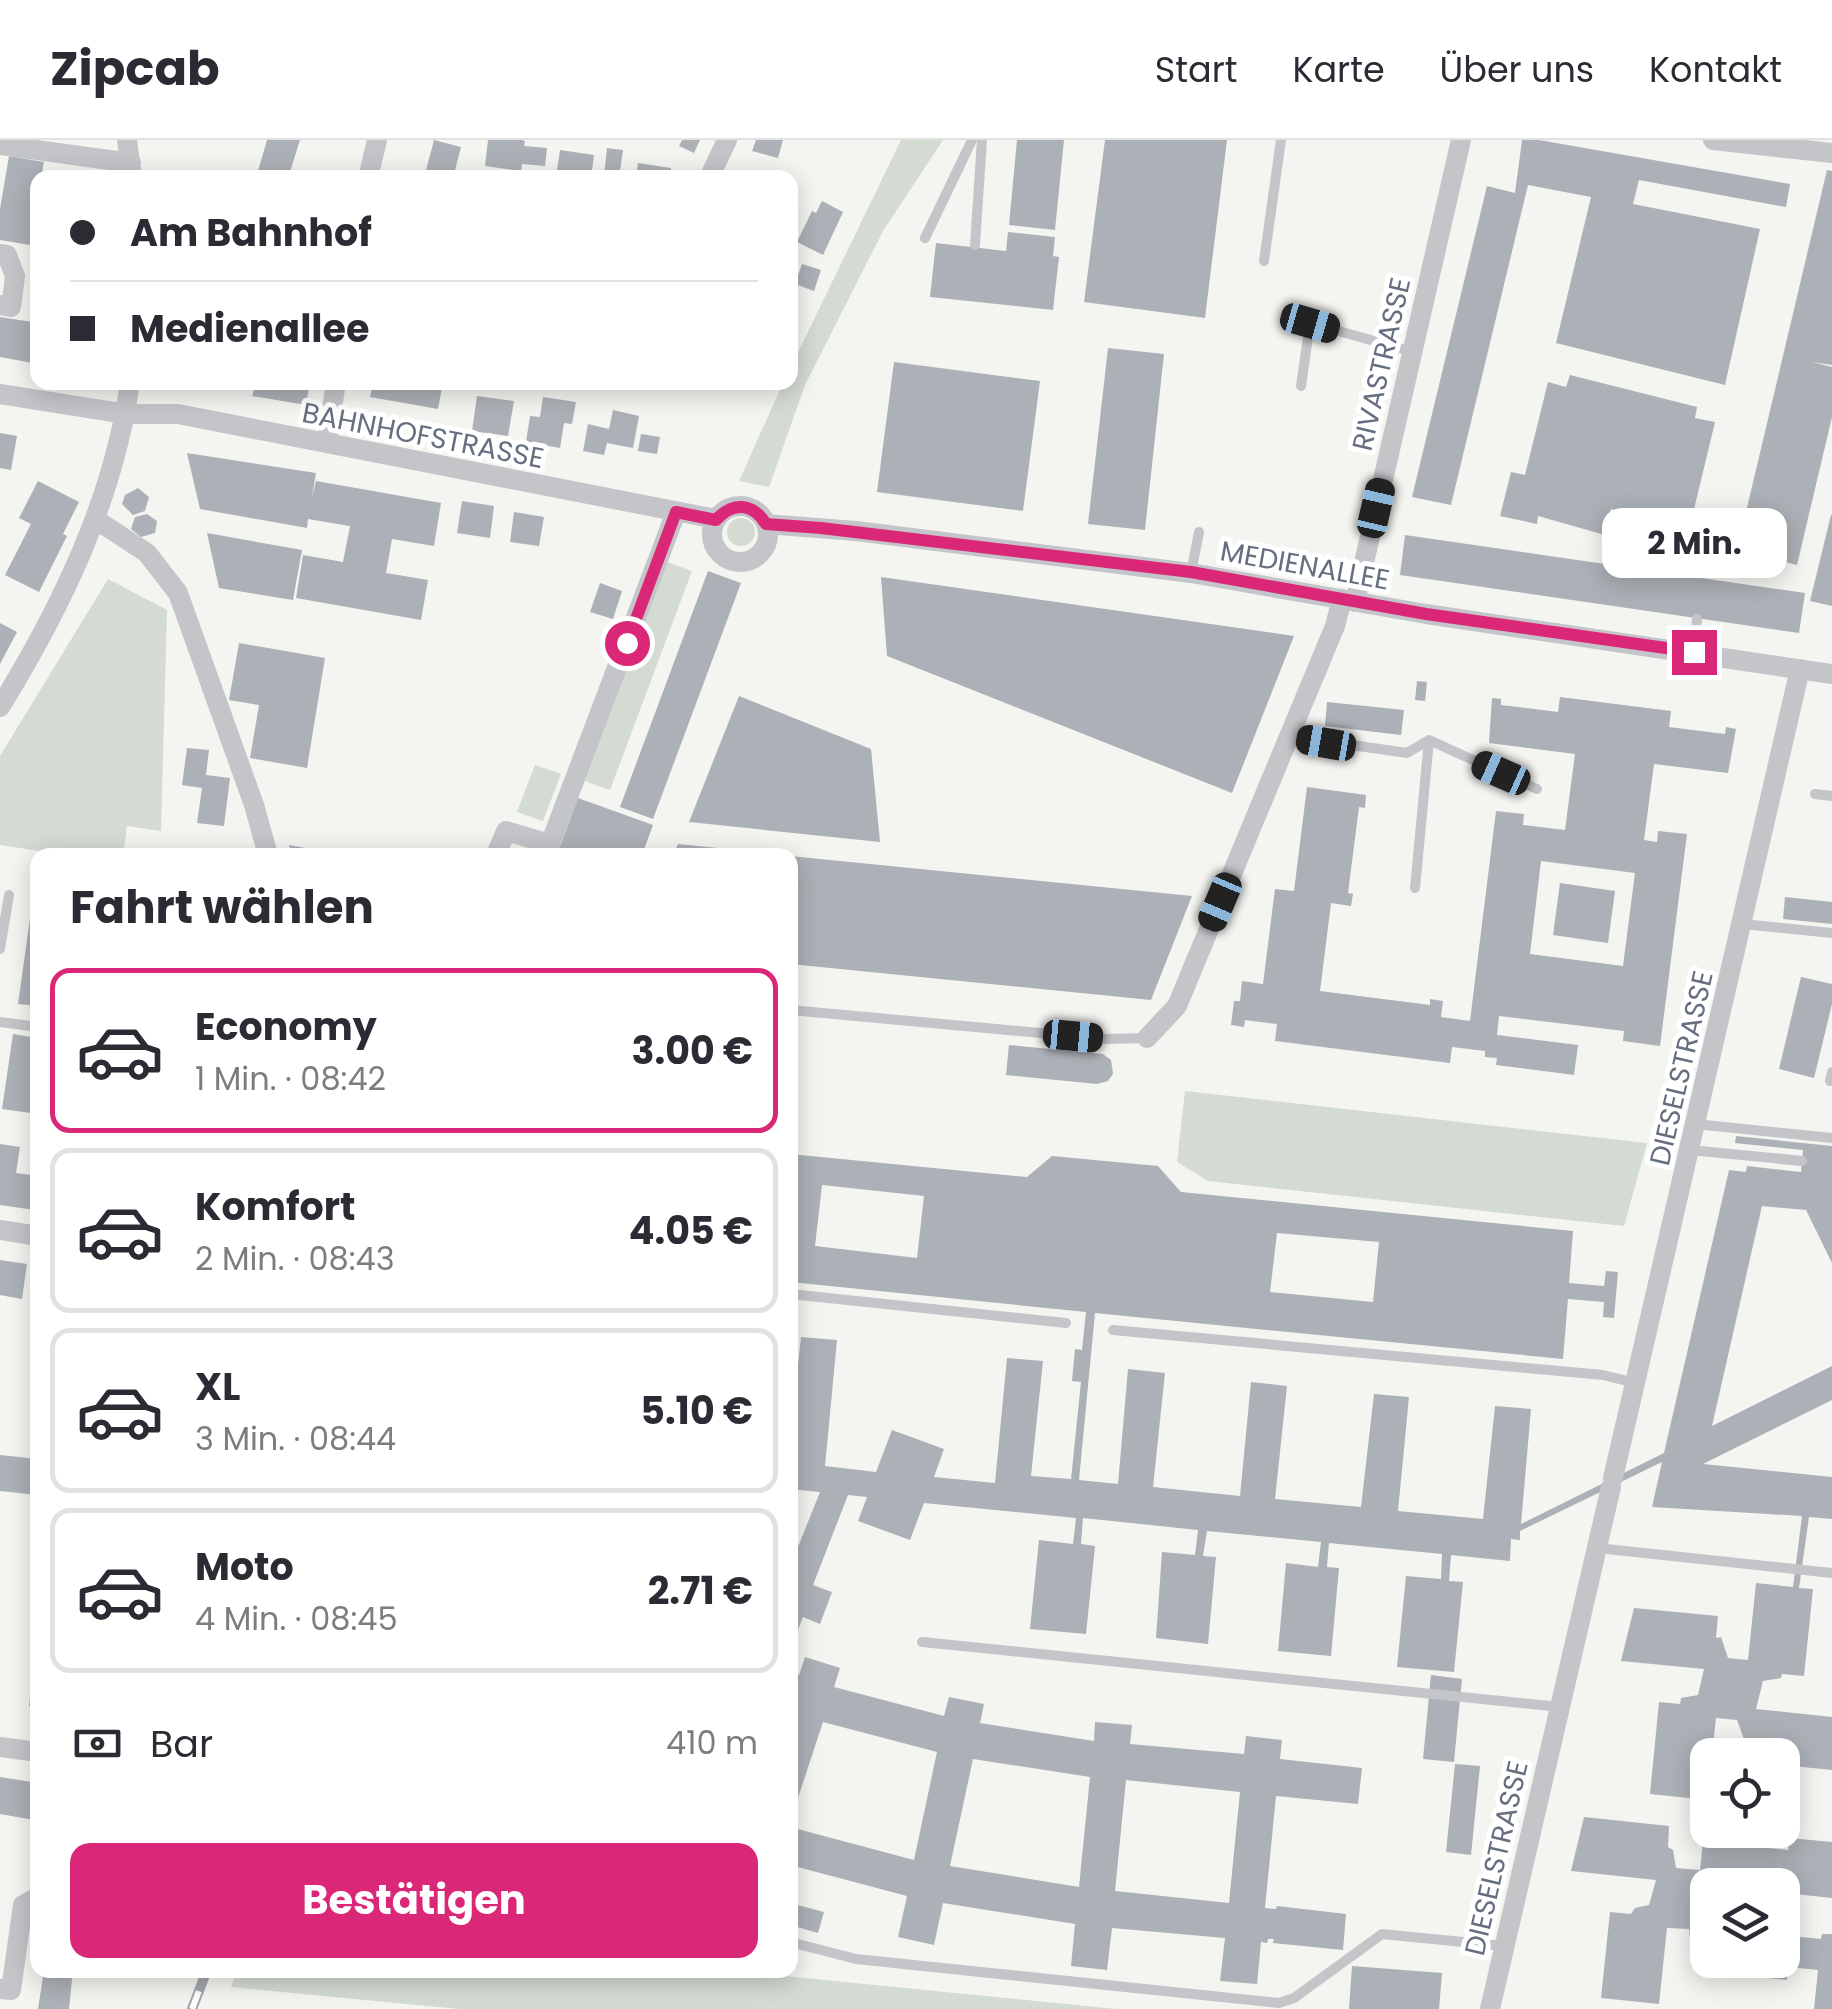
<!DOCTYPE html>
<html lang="de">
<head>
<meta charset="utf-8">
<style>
	:root { --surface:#fff; --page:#f2f2f3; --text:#2b2b33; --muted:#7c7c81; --line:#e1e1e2; --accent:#db2777 }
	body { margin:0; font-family:Poppins,sans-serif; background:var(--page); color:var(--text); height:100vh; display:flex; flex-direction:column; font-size:38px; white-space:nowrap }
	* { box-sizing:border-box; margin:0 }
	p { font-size:32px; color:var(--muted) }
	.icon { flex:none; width:55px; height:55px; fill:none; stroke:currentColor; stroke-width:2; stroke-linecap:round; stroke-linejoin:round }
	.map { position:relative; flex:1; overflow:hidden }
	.panel { position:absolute; left:30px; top:708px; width:768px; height:1130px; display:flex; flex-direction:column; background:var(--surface); border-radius:20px; box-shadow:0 5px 25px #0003 }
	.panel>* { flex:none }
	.guide { position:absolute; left:30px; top:30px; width:768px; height:220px; border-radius:20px; box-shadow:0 5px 25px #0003; display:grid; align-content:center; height:220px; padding:0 40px; background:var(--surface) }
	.controls { position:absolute; left:1690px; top:1598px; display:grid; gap:20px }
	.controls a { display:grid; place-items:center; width:110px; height:110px; border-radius:20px; background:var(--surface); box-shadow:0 5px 25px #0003; font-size:50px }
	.end { position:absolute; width:45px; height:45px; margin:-22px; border:12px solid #db2777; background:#fff; box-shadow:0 0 0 5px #fff }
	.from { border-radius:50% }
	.bubble { position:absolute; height:70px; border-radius:20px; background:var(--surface); box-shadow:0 5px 25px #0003; font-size:32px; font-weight:700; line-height:70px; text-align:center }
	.car { position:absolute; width:30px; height:60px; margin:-30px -15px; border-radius:12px; box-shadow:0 0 8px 2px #0007; background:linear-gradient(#222 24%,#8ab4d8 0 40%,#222 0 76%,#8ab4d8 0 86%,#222 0) }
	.guide b { display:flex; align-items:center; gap:35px; height:95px; font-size:38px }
	.guide b+b { border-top:2px solid var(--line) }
	.guide i { width:25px; height:25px; background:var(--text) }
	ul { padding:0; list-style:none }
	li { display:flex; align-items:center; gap:30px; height:165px; margin:0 20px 15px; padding:0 20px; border:5px solid var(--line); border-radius:20px }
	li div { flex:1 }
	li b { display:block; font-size:38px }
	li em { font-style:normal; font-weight:700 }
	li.active { border-color:var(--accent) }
	li>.icon { width:90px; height:90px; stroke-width:1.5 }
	h2 { padding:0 40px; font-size:45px; line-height:120px }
	.pay { display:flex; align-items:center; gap:25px; height:110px; padding:0 40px; font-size:38px }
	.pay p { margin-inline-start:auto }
	.action { display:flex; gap:20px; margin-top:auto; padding:20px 40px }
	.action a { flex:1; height:115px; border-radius:20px; background:var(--accent); color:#fff; font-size:40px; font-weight:700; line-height:115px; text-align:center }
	header { display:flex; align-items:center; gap:60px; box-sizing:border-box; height:140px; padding:0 50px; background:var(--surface); border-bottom:2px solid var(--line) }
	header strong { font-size:48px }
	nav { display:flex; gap:55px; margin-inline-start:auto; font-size:35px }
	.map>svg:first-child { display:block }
	.green { fill:#d4dbd2 }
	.building { fill:#acb1b7; fill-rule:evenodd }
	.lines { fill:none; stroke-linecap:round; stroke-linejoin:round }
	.lane { stroke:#c3c5c9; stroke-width:10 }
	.street { stroke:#c3c5c9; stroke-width:20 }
	.rail-casing { stroke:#a3a7ad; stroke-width:10 }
	.rail { stroke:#fff; stroke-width:6; stroke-dasharray:19; stroke-linecap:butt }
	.route { stroke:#db2777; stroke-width:12 }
	.labels { text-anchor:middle; stroke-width:10; stroke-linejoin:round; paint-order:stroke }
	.street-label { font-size:28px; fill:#656f80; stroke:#fff }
</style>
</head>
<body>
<header>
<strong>Zipcab</strong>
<nav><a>Start</a><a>Karte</a><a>Über uns</a><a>Kontakt</a></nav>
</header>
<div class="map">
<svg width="1832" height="1869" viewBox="0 0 1832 1869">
	<rect width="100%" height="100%" fill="#f4f4f1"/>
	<!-- green -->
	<path class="green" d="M 901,0 L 943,0 L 883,91 L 805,245 L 769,347 L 739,341 L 783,243 L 790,242 L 790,229 Z
		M727 392a14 14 0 1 1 28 0a14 14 0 1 1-28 0Z
		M 667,422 L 692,431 L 610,650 L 585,641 Z
		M 108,439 L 167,470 L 161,691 L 127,686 L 123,715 L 66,715 L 0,705 L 0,616 Z
		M 535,625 L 561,634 L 543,681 L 517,672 Z
		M 1185,951 L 1647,1003 L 1624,1086 L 1208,1041 L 1177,1022 Z
		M 237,1830 L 725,1830 L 1116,1869 L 459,1869 L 231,1847 Z"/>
	<!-- building -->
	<path class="building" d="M 267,0 L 300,0 L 288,38 L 256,38 Z
		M 434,0 L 461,7 L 453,38 L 425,34 Z
		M 488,0 L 521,0 L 525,1 L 524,6 L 547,8 L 545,26 L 522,24 L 521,31 L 485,26 Z
		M 682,0 L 700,0 L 694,13 L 679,6 Z
		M 756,0 L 783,0 L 778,18 L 752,11 Z
		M 1017,0 L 1064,0 L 1055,90 L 1009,85 Z
		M 1105,0 L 1227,0 L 1205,178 L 1084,162 Z
		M 1522,0 L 1539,0 L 1790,44 L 1786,67 L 1639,40 L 1633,64 L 1760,89 L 1725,245 L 1556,203 L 1591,57 L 1528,45 L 1451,365 L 1412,357 L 1487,46 L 1515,53 Z
		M 607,8 L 623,10 L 619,38 L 604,36 Z
		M 560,10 L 594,15 L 591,38 L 556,37 Z
		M 9,16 L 44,22 L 41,38 L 38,38 L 30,105 L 0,100 L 0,69 Z
		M 638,23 L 671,28 L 670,38 L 636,38 Z
		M 1827,30 L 1832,31 L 1832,225 L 1812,222 L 1832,227 L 1832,277 L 1797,425 L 1737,410 Z
		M 822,61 L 843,72 L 823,115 L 797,102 L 812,71 L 816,73 Z
		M 1008,92 L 1055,97 L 1053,116 L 1059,117 L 1053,170 L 930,157 L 936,103 L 1006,111 Z
		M 802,124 L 821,130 L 814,151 L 795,144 Z
		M 35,161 L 38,224 L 0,217 L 0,177 L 32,182 Z
		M 1108,208 L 1164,214 L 1145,390 L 1088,384 Z
		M 894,222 L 1040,241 L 1023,371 L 877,352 Z
		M 1570,235 L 1697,267 L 1695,278 L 1715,282 L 1689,390 L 1611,369 L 1605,395 L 1538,376 L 1537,384 L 1500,376 L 1511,332 L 1525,335 L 1548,242 L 1566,247 Z
		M 222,242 L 310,242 L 306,265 L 252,256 L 254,250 Z
		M 373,242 L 443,242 L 438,269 L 370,257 Z
		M 477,256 L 514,261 L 508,296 L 472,291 Z
		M 543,257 L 576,262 L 572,284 L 564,283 L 560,308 L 526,302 L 530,276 L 540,277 Z
		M 613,270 L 639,276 L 633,308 L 607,303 L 604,315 L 583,311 L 588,284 L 609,289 Z
		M 0,293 L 17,296 L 11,330 L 0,328 Z
		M 641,294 L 660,297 L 657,314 L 638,311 Z
		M 187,313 L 316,333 L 312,357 L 316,341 L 441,363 L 434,406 L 392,399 L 386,433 L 428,440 L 421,480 L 296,458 L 303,415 L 343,422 L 350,386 L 308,379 L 307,388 L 200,369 Z
		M 38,341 L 79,362 L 63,394 L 67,396 L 39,452 L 5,435 L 31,384 L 19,378 Z
		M 138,348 L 149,357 L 145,371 L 133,375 L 122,364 L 125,355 Z
		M 462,361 L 494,366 L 490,398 L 457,393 Z
		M 514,372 L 544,377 L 539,406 L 510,402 Z
		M 147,374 L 157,381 L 155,393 L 141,397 L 131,389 L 135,377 Z
		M 1831,375 L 1832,375 L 1832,466 L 1810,461 Z
		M 207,393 L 302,410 L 293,460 L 219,448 Z
		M 1405,395 L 1805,453 L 1799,493 L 1400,435 Z
		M 708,431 L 741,443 L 653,679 L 620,667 Z
		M 881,437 L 1294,496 L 1232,653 L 887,516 Z
		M 600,443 L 622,451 L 613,479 L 590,472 Z
		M 0,483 L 17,492 L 0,524 Z
		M 239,503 L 325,518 L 307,628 L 250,618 L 259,565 L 229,560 Z
		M 1417,541 L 1427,542 L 1425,561 L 1415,560 Z
		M 739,556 L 871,609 L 880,702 L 689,682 Z
		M 1560,557 L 1671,571 L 1669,587 L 1725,594 L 1726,587 L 1736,589 L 1728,633 L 1654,624 L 1644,700 L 1657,702 L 1658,691 L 1687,694 L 1660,906 L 1623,901 L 1624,891 L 1499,876 L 1497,895 L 1578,905 L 1574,935 L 1496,925 L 1497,918 L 1485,917 L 1485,911 L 1452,907 L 1450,923 L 1275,901 L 1277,884 L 1245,880 L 1244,887 L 1231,885 L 1234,861 L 1240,861 L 1242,841 L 1263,844 L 1275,749 L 1294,751 L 1307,647 L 1366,655 L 1365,668 L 1359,667 L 1348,753 L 1353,754 L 1351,766 L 1331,763 L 1320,851 L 1430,865 L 1430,859 L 1443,861 L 1441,877 L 1470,881 L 1496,671 L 1524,674 L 1523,685 L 1565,690 L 1575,614 L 1489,603 L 1492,558 L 1501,559 L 1501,565 L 1558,572 ZM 1541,721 L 1635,733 L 1623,826 L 1530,814 Z
		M 1327,562 L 1404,570 L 1401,595 L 1325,586 Z
		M 187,608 L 209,610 L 206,635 L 230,638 L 224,686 L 197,683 L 202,648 L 182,645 Z
		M 578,658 L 653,685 L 642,715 L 557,715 Z
		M 678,704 L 759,712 L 759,715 L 673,715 Z
		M 289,705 L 332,713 L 332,715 L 291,715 Z
		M 790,716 L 1192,756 L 1151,860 L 790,824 Z
		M 35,743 L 38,743 L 38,866 L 18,864 Z
		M 1560,743 L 1615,751 L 1608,803 L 1553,795 Z
		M 1785,757 L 1832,762 L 1832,784 L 1783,779 Z
		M 1801,837 L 1832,844 L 1832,864 L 1814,938 L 1779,929 Z
		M 13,894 L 38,898 L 38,974 L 2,969 Z
		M 1009,905 L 1103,914 L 1111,920 L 1113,934 L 1108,941 L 1097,944 L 1006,935 Z
		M 1736,996 L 1832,1006 L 1832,1123 L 1806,1070 L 1762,1066 L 1712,1286 L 1832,1226 L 1832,1260 L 1703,1324 L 1832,1337 L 1832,1379 L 1809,1377 L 1799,1448 L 1813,1449 L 1804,1536 L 1782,1534 L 1781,1538 L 1763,1541 L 1756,1569 L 1832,1577 L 1832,1630 L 1782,1625 L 1782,1615 L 1740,1615 L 1744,1599 L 1737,1580 L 1716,1578 L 1712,1615 L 1708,1615 L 1708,1660 L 1650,1654 L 1659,1562 L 1680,1564 L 1681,1558 L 1698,1555 L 1704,1529 L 1621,1521 L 1634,1468 L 1718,1476 L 1716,1498 L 1721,1497 L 1728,1518 L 1748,1520 L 1756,1443 L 1793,1447 L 1802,1376 L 1652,1367 L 1662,1322 L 1520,1391 L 1520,1400 L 1511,1399 L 1510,1421 L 1451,1415 L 1449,1441 L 1463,1442 L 1454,1532 L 1397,1527 L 1406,1436 L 1441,1439 L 1442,1414 L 1329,1403 L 1327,1427 L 1339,1428 L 1331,1516 L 1278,1511 L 1286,1423 L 1318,1427 L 1321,1402 L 1207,1391 L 1203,1416 L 1216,1417 L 1208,1504 L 1156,1498 L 1162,1412 L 1195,1415 L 1198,1390 L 1083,1378 L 1081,1404 L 1095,1406 L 1086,1494 L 1030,1489 L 1039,1400 L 1073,1404 L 1076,1378 L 924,1363 L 910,1400 L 858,1381 L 867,1357 L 848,1355 L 813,1445 L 832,1452 L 820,1484 L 803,1477 L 790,1510 L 790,1427 L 820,1352 L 790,1349 L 790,1299 L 801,1197 L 837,1200 L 825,1326 L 876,1332 L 892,1290 L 944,1309 L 934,1337 L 995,1343 L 1007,1218 L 1043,1221 L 1031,1336 L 1071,1339 L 1081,1242 L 1072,1241 L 1075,1209 L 1082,1210 L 1086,1172 L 790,1142 L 790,1014 L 1027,1037 L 1052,1016 L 1158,1026 L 1181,1052 L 1573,1091 L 1569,1143 L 1604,1146 L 1606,1131 L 1618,1132 L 1614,1178 L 1603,1177 L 1604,1162 L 1568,1159 L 1563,1219 L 1095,1173 L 1079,1340 L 1118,1344 L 1128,1229 L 1165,1233 L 1153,1347 L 1240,1356 L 1251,1242 L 1287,1246 L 1275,1359 L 1361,1367 L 1374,1254 L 1409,1257 L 1398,1371 L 1483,1379 L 1495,1266 L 1531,1269 L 1521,1384 L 1664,1313 L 1729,1030 L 1746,1032 L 1747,1026 L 1801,1032 L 1803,1010 L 1735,1003 ZM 822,1045 L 924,1056 L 917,1118 L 815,1106 ZM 1277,1093 L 1379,1102 L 1373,1162 L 1270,1152 Z
		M 0,1004 L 20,1007 L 16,1033 L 38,1036 L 35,1070 L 0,1065 Z
		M 0,1120 L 27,1124 L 22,1159 L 0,1155 Z
		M 0,1315 L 38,1319 L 38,1355 L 0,1351 Z
		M 805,1517 L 840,1528 L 834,1547 L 944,1576 L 949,1557 L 984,1564 L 980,1583 L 1094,1601 L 1095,1582 L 1132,1585 L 1130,1604 L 1244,1614 L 1246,1596 L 1282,1600 L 1280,1619 L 1362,1628 L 1358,1664 L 1276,1656 L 1265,1768 L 1276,1769 L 1277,1766 L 1346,1774 L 1343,1810 L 1273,1803 L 1274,1799 L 1268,1799 L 1267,1803 L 1261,1802 L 1257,1844 L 1220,1841 L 1225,1798 L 1112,1788 L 1107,1830 L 1071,1826 L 1075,1784 L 943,1763 L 934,1805 L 898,1797 L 907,1756 L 790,1725 L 790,1687 L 914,1720 L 937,1612 L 823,1582 L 790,1682 L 790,1532 L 799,1535 ZM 973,1619 L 1090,1637 L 1079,1747 L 950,1726 ZM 1126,1640 L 1240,1652 L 1229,1763 L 1115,1751 Z
		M 35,1523 L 38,1523 L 38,1567 L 29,1566 Z
		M 1431,1535 L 1462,1539 L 1454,1622 L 1423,1619 Z
		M 1455,1624 L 1480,1626 L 1471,1715 L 1446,1712 Z
		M 0,1637 L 38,1643 L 34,1680 L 0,1674 Z
		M 1584,1677 L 1669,1686 L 1668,1707 L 1673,1710 L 1676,1728 L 1700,1730 L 1705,1682 L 1708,1690 L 1761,1690 L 1759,1707 L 1788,1710 L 1790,1698 L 1832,1702 L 1832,1758 L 1785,1753 L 1786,1744 L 1756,1741 L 1755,1745 L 1708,1745 L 1708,1820 L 1782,1820 L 1782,1786 L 1792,1787 L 1791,1796 L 1821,1799 L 1822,1794 L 1832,1794 L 1832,1869 L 1814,1869 L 1818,1830 L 1788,1827 L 1787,1840 L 1696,1831 L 1698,1811 L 1691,1805 L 1689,1789 L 1667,1788 L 1659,1864 L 1601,1858 L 1610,1772 L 1631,1774 L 1635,1768 L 1649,1765 L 1656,1740 L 1571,1731 Z
		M 790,1763 L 824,1772 L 818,1793 L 790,1785 Z
		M 1352,1826 L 1442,1833 L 1439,1869 L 1349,1869 Z
		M 44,1830 L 73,1830 L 69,1869 L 38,1869 Z"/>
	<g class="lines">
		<!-- lane -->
		<path class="lane" d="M 925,98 L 972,0
			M 975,105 L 982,0
			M 1264,121 L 1281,0
			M 1301,246 L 1310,183 L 1413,212
			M 1191,433 L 1199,392
			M 1694,512 L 1697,479
			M 1290,596 L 1407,613 L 1429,600
			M 1429,600 L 1537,649
			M 1815,654 L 1832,656
			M 1415,748 L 1429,600
			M 1742,784 L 1832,793
			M 0,809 L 9,755
			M 790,870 L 1106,899 L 1147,898
			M 0,882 L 38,887
			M 1830,941 L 1832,932
			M 1695,984 L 1832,998
			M 1690,1010 L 1802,1021
			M 790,1154 L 1066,1183
			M 1113,1190 L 1603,1235 L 1635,1243
			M 1597,1408 L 1832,1433
			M 922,1502 L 1560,1567
			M 790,1802 L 856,1819 L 1279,1863 L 1294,1858 L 1382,1794 L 1504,1806"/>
		<!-- street -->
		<path class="street" d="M 127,0 L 132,38
			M 1713,0 L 1832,13
			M 0,5 L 131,23
			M 368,38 L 377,0
			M 709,38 L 727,0
			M 0,114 L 7,115 L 15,136 L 11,167 L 0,165
			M 0,254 L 126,274 L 178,274 L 716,379
			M 327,303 L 336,242
			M712 394a28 28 0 1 1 56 0a28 28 0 1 1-56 0Z
			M 95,379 L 147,413 L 178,453 L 254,665 L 268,715
			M 766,384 L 856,391 L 1191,433 L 1426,474 L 1832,534
			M 1355,462 L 1461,0
			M 0,567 C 61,468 114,359 130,242
			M 496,715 L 506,691 L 550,704
			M 546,715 L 676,372
			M 1147,898 L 1177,866 L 1335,486 L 1342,459
			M 0,1090 L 38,1096
			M 1613,1338 L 1800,529
			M 0,1607 L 38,1612
			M 0,1849 L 11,1850 L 23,1765 L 38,1757
			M 1490,1869 L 1611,1347"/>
		<!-- rail casing -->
		<g class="rail-casing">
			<path id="rail" d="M 192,1869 L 207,1830"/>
		</g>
		<!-- rail -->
		<use href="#rail" class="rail"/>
	</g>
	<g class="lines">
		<!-- route -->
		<path class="route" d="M 627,503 L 676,372 L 716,380 C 733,361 753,363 766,384 L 821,388 L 1191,432 L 1426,474 L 1694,512"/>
	</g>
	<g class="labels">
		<!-- street labels -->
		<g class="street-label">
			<text transform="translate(1381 224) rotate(-77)" y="10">RIVASTRASSE</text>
			<text transform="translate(423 295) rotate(11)" y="10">BAHNHOFSTRASSE</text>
			<text transform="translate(1305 425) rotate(10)" y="10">MEDIENALLEE</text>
			<text transform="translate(1681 928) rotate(-77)" y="10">DIESELSTRASSE</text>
			<text transform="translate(1496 1718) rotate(-77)" y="10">DIESELSTRASSE</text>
		</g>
	</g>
</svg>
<div class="controls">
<a><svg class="icon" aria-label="locate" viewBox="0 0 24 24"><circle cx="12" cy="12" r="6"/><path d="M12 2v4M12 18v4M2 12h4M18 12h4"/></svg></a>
<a><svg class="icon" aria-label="layers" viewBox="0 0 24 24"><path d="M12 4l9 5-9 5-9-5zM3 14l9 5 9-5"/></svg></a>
</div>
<i class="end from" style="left:627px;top:503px"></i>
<i class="end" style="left:1694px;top:512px"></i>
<div class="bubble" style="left:1602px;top:368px;width:185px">2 Min.</div>
<i class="car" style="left:1310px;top:183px;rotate:106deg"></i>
<i class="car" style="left:1376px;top:368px;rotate:13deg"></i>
<i class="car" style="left:1326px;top:603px;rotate:280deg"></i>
<i class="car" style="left:1501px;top:633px;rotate:294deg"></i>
<i class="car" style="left:1220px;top:762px;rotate:203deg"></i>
<i class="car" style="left:1073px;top:896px;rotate:95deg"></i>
<div class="guide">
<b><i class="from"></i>Am Bahnhof</b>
<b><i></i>Medienallee</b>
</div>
<section class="panel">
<h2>Fahrt wählen</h2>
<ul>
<li class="active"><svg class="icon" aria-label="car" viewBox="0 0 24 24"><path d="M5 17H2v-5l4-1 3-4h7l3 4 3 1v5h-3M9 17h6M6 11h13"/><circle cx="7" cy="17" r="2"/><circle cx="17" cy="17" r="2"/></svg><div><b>Economy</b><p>1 Min. · 08:42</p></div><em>3.00 €</em></li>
<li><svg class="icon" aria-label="car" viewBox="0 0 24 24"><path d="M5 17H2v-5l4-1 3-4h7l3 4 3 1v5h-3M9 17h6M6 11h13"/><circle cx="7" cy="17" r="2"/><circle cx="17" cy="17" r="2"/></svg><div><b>Komfort</b><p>2 Min. · 08:43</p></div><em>4.05 €</em></li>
<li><svg class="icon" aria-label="car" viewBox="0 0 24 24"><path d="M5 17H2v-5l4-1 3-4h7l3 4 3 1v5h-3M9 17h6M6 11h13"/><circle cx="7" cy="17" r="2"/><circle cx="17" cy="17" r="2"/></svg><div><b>XL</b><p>3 Min. · 08:44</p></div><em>5.10 €</em></li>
<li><svg class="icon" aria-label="car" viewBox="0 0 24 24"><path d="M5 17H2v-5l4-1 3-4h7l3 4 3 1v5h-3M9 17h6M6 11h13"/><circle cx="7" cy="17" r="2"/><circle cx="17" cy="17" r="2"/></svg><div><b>Moto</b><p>4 Min. · 08:45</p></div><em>2.71 €</em></li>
</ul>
<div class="pay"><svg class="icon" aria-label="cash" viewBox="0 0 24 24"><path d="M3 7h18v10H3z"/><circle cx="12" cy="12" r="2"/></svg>Bar<p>410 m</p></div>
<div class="action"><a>Bestätigen</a></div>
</section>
</div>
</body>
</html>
